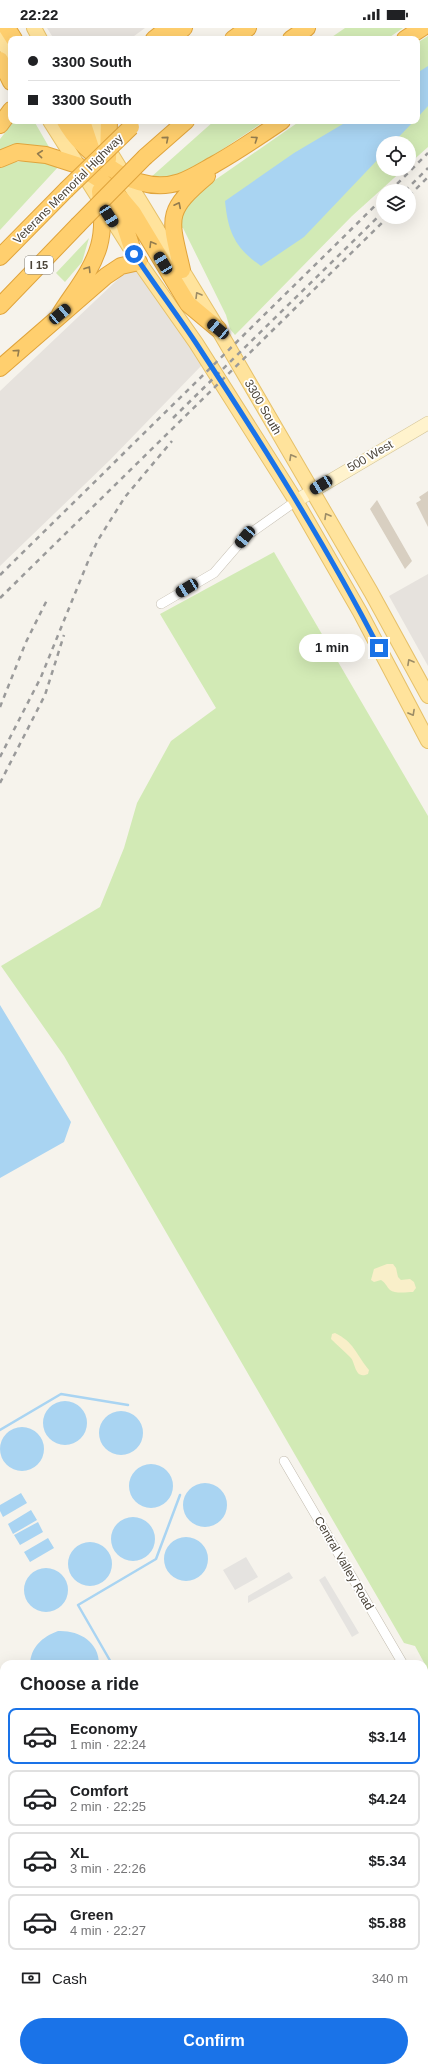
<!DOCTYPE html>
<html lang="en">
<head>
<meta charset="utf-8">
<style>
	:root { --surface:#fff; --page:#f2f2f2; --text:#202124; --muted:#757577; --line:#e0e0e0; --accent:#1a73e8 }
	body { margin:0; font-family:Helvetica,sans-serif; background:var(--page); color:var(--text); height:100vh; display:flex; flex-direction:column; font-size:15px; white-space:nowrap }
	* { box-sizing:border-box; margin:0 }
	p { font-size:13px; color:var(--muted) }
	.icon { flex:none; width:22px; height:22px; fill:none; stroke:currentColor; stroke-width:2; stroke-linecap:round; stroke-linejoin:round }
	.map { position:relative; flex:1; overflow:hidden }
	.sheet { position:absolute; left:0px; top:1632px; width:428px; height:412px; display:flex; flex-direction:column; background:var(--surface); border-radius:12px 12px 0 0; box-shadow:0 4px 16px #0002 }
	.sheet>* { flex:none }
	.hud { position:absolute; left:8px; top:8px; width:412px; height:88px; border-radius:8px; box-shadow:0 4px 16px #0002; display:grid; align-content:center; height:88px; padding:0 20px; background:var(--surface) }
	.fabs { position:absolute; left:376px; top:108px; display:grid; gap:8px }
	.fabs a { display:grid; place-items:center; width:40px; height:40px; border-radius:50%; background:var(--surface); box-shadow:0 4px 16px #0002; font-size:20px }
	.end { position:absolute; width:18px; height:18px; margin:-9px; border:5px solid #1a73e8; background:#fff; box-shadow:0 0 0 2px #fff }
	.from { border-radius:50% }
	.bubble { position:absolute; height:28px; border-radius:14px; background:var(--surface); box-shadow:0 4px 16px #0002; font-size:13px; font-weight:600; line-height:28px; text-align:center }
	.car { position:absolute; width:12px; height:24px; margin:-12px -6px; border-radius:5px; box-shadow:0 0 3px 1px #0007; background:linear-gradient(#222 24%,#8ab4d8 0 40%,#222 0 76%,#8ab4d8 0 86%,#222 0) }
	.hud b { display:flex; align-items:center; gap:14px; height:38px; font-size:15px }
	.hud b+b { border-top:1px solid var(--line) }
	.hud i { width:10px; height:10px; background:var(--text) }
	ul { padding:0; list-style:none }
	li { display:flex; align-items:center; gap:12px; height:56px; margin:0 8px 6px; padding:0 12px; border:2px solid var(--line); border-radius:8px }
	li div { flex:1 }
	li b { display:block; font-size:15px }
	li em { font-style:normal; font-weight:600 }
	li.selected { border-color:var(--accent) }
	li>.icon { width:36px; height:36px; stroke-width:1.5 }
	h2 { padding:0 20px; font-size:18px; line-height:48px }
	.pay { display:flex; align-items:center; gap:10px; height:44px; padding:0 20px; font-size:15px }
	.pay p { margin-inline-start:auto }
	.button { display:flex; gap:8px; margin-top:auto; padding:8px 20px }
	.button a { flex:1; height:46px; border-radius:24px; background:var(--accent); color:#fff; font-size:16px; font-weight:600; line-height:46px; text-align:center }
	.status { display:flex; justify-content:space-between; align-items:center; height:28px; padding:0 20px; background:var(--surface); direction:ltr }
	.status svg { height:11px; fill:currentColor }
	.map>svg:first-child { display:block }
	.industrial { fill:#e6e2dd }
	.green { fill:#d2eab5 }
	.sand { fill:#f9efc9 }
	.parking { fill:#e5e3e0 }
	.water { fill:#a9d4f2 }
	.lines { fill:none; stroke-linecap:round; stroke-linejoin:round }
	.stream { stroke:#a9d4f2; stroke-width:2.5 }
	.building { fill:#d8cfc1 }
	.minor-casing { stroke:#c2bbae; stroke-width:10 }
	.secondary-casing { stroke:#d6c79b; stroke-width:14 }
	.primary-casing { stroke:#e6c16a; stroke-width:16 }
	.motorway-casing { stroke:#e0a43c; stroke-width:18 }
	.minor { stroke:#fff; stroke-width:9 }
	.secondary { stroke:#fff3cd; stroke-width:13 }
	.primary { stroke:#ffe39c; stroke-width:14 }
	.motorway { stroke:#ffcf6e; stroke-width:16 }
	.rail { stroke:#9a9a9a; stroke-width:2.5; stroke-dasharray:5 5; stroke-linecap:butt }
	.motorway-bridge-casing { stroke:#e0a43c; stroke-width:18; stroke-linecap:butt }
	.motorway-bridge { stroke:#ffcf6e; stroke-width:16 }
	.oneway { stroke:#937c4e }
	.oneway2 { stroke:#9c8c66 }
	.route { stroke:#1a73e8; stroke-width:5 }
	.labels { text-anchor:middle; stroke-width:3.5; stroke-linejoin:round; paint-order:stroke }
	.shield { fill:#fff; stroke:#817c74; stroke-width:1 }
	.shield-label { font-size:11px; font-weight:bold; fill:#4b4439 }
	.street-label { font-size:12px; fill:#4b4439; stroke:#fff }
</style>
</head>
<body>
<div class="status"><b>22:22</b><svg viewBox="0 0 49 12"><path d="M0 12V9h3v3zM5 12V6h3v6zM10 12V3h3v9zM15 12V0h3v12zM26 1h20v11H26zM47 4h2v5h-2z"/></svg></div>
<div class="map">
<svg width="428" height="2044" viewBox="0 0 428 2044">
	<rect width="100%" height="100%" fill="#f6f3ec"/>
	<!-- industrial -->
	<path class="industrial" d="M 47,0 L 145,0 L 130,11 L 54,11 Z
		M 134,236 L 202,337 L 110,432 L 0,538 L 0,363 Z
		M 428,546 L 428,638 L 389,568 Z
		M 428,1923 L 428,2044 L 217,2044 L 224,2040 L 424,2040 L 424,1926 Z"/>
	<!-- green -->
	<path class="green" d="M 345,0 L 403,0 L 387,11 L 329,11 Z
		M 428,8 L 428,119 L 409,136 L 409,115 L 383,115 L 383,141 L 404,141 L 352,188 L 235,307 L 230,301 L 226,287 L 183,200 L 180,200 L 183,181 L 205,159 L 300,93 L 417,93 L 417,15 Z
		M 14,93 L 34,93 L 49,119 L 23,117 L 0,123 L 0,111 Z
		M 214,93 L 265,93 L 199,137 L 173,149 L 150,150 Z
		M 25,133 L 40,134 L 59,138 L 0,202 L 0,140 L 15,134 Z
		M 89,210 L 82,234 L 65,254 L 56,245 Z
		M 274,524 L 428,788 L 428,1642 L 415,1618 L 404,1615 L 64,1028 L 1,938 L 100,879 L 124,820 L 137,775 L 171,713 L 216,680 L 160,586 Z
		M 428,1658 L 428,1884 L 424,1886 L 424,1660 Z"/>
	<!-- sand -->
	<path class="sand" d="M 387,1236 L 393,1236 L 396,1240 L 398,1249 L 401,1252 L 410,1251 L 414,1254 L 416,1260 L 413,1264 C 407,1264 395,1266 390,1262 C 386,1258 386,1255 381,1252 L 374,1254 L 371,1252 L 374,1241 Z
		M 335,1305 C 354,1314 356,1326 369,1342 L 368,1346 C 354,1352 356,1334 350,1329 C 344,1323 337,1317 331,1311 L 332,1306 Z"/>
	<!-- parking -->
	<path class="parking" d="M 246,1529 L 258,1549 L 235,1562 L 223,1542 Z
		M 289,1544 L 293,1550 L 248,1575 L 248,1568 Z
		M 325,1548 L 359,1605 L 352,1609 L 319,1552 Z"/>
	<!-- water -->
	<path class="water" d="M 428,38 L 428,78 L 417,90 L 417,45 Z
		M 348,93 L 414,93 L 393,115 L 383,115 L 383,126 L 304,209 L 261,238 C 235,220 228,204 225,173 L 294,125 Z
		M 0,977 L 71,1094 L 64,1114 L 0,1150 Z
		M43 1395a22 22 0 1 1 44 0a22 22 0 1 1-44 0Z
		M99 1405a22 22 0 1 1 44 0a22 22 0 1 1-44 0Z
		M0 1421a22 22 0 1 1 44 0a22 22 0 1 1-44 0Z
		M129 1458a22 22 0 1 1 44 0a22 22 0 1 1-44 0Z
		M183 1477a22 22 0 1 1 44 0a22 22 0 1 1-44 0Z
		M 21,1465 L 27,1475 L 3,1489 L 0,1483 L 0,1477 Z
		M 31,1482 L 37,1492 L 13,1506 L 8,1496 Z
		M111 1511a22 22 0 1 1 44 0a22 22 0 1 1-44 0Z
		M 38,1494 L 43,1504 L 20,1517 L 14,1507 Z
		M164 1531a22 22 0 1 1 44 0a22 22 0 1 1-44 0Z
		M 48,1510 L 54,1520 L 30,1534 L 24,1524 Z
		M68 1536a22 22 0 1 1 44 0a22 22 0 1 1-44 0Z
		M24 1562a22 22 0 1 1 44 0a22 22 0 1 1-44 0Z
		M 58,1603 C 78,1602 99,1613 99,1636 L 30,1636 C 31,1619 42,1609 58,1603 Z
		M 428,1816 L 428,1860 L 424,1863 L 424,1817 Z
		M 4,1906 L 4,1950 L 0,1947 L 0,1909 Z"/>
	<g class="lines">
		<!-- stream -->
		<path class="stream" d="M 0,1402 L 61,1366 L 128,1377
			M 112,1636 L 78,1577 L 156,1531 L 180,1467
			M 0,1835 L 4,1842
			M 0,1975 L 4,1973"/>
	</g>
	<!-- building -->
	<path class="building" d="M 428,463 L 428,499 L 416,475 L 421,472 L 419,469 Z
		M 377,472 L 412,533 L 405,541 L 370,481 Z"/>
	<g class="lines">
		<!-- minor casing -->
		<g class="minor-casing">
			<path id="minor" d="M 161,576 L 214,545 L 245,509 L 296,473
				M 284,1433 L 403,1636
				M 424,1669 L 428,1676
				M 424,1913 L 428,1920"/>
		</g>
		<!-- secondary casing -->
		<g class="secondary-casing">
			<path id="secondary" d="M 296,473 L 428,395
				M 424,1906 L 428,1904
				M 184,2044 L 191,2040"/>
		</g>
		<!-- primary casing -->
		<g class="primary-casing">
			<path id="primary" d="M 34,0 L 40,11
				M 0,9 L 11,28
				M 50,93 L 139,234 L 196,315 L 296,473 L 360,584 L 428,713
				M 91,93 L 218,301 L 371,564 L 428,668"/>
		</g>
		<!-- motorway casing -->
		<g class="motorway-casing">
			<path id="motorway" d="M 7,0 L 14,11
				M 154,11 L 168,0
				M 170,11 L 184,0
				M 233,11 L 248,0
				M 291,11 L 307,0
				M 405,11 L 422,0
				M 0,32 L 11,54
				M 65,93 C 75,111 88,122 104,135 C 125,152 153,163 180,154 C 192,150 204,142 215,136 C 238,123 260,108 282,93
				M 82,93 L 93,126
				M 0,97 L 11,82
				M 145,129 L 186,93
				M 0,131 L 17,124 L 46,127 L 77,137 L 99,151 L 117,166 L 133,185 L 188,276 L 218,301
				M 108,131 L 109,93
				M 115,168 L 134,226
				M 0,229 L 66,162
				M 182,242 C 170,190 164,184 207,148
				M 0,278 L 78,197
				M 60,286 C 73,265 92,243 99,218 C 104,200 102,181 100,163
				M 0,340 L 106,248 L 121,238 L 139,234"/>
		</g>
		<!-- minor -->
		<use href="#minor" class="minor"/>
		<!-- secondary -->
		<use href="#secondary" class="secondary"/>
		<!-- primary -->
		<use href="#primary" class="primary"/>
		<!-- motorway -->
		<use href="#motorway" class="motorway"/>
		<!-- rail -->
		<path class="rail" d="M 390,163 L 428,125
			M 405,163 L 428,140
			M 409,168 L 428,149
			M 173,390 L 383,184
			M 0,547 L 383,170
			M 0,570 L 388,189
			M 0,679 L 26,614 L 47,572
			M 0,729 L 41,649 L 89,531 L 98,512 L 125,469 L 172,413
			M 0,755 L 45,667 L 64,607"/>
		<!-- motorway-bridge casing -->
		<g class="motorway-bridge-casing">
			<path id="motorway-bridge" d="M 66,162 L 131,99
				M 78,197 L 145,129"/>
		</g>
		<!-- motorway-bridge -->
		<use href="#motorway-bridge" class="motorway-bridge"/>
	</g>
	<!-- one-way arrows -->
	<defs><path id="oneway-chevron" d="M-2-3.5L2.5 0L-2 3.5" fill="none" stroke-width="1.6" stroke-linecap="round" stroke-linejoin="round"/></defs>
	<g class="oneway">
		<use href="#oneway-chevron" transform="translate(166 111) rotate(-41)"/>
		<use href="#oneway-chevron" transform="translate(255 111) rotate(-34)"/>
		<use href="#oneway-chevron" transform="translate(40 126) rotate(-174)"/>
		<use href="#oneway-chevron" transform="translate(178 177) rotate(-63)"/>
		<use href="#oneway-chevron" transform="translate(152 216) rotate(-121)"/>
		<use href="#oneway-chevron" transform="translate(88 241) rotate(-58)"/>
		<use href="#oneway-chevron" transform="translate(17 324) rotate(-42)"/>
	</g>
	<g class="oneway2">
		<use href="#oneway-chevron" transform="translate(198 267) rotate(-121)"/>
		<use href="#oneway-chevron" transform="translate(292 429) rotate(-120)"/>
		<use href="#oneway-chevron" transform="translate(327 488) rotate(-120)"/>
		<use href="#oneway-chevron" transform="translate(410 634) rotate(-119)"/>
		<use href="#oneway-chevron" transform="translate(412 685) rotate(61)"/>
	</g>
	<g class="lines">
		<!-- route -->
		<path class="route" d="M 134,226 C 154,256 176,285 196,315 C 261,414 325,515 379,620"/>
	</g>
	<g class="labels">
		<!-- shield labels -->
		<rect class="shield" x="25" y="228" width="28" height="18" rx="3"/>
		<g class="shield-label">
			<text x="39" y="241">I 15</text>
		</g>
		<!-- street labels -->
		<g class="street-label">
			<text transform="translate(68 161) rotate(-45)" y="4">Veterans Memorial Highway</text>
			<text transform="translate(263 379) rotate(60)" y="4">3300 South</text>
			<text transform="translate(370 428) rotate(-30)" y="4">500 West</text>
			<text transform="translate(344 1535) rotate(60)" y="4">Central Valley Road</text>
		</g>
	</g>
</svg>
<div class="fabs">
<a><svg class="icon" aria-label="locate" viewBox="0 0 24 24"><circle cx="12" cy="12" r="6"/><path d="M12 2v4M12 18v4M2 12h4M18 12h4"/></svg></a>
<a><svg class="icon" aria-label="layers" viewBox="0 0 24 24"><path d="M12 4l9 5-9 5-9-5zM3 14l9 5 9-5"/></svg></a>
</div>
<i class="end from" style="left:134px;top:226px"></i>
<i class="end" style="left:379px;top:620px"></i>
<div class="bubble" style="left:299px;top:606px;width:66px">1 min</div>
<i class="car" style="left:109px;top:188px;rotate:147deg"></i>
<i class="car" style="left:163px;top:235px;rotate:329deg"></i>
<i class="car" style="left:60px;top:286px;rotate:50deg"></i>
<i class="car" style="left:218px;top:301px;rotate:310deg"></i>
<i class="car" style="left:321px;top:457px;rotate:239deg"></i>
<i class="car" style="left:245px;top:509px;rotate:219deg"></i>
<i class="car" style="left:187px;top:560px;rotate:239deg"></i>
<div class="hud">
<b><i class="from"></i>3300 South</b>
<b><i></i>3300 South</b>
</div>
<section class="sheet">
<h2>Choose a ride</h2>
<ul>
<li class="selected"><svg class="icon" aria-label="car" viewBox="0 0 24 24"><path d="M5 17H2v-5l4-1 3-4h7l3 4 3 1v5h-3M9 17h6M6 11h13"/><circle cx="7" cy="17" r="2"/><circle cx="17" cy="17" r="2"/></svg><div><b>Economy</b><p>1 min · 22:24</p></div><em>$3.14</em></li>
<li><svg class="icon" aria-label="car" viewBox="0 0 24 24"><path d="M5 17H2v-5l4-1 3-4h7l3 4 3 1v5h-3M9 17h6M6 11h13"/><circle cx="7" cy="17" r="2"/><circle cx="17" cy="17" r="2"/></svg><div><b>Comfort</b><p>2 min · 22:25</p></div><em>$4.24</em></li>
<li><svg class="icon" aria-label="car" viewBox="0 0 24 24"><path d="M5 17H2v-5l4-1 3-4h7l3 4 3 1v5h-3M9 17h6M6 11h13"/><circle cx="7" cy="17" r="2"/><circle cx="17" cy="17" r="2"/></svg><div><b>XL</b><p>3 min · 22:26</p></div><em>$5.34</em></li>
<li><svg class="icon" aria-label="car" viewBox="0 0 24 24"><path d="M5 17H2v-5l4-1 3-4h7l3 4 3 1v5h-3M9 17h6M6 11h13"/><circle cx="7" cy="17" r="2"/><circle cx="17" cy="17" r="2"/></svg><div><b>Green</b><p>4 min · 22:27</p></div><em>$5.88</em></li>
</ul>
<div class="pay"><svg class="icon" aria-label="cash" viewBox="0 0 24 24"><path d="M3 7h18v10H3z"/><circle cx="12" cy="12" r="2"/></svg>Cash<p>340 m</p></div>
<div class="button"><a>Confirm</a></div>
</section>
</div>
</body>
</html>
